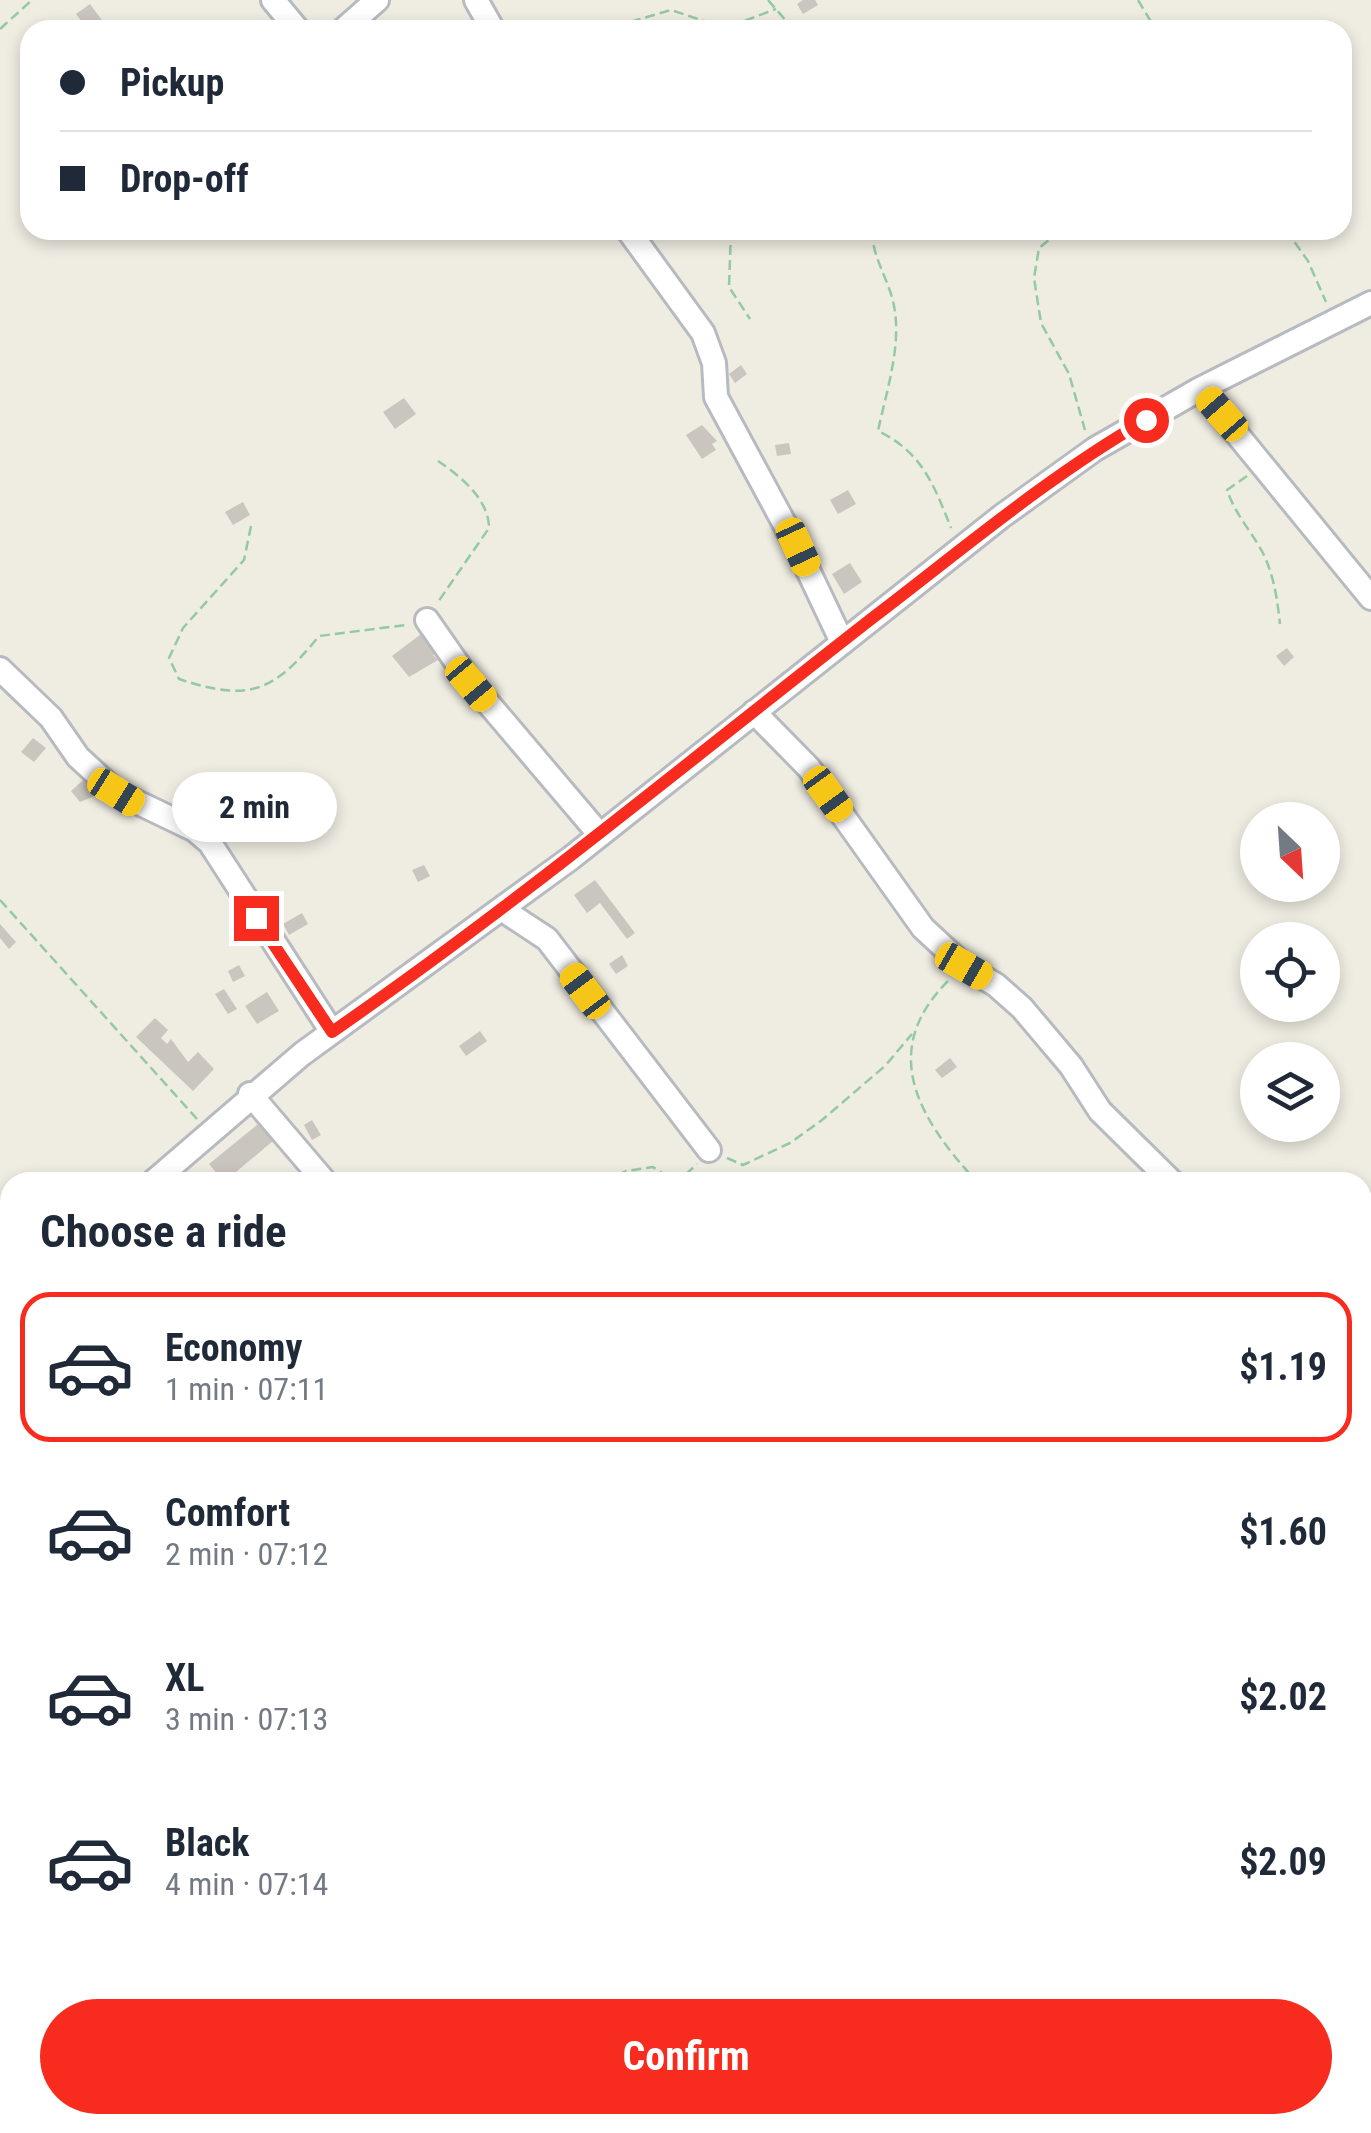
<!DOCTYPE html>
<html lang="en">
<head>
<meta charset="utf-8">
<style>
	:root { --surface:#fff; --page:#f2f2f3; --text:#1f2937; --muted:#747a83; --line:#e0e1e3; --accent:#f82c1e }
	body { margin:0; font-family:"Roboto Condensed",sans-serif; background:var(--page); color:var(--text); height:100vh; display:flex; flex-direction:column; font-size:38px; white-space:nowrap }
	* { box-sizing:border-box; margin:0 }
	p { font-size:32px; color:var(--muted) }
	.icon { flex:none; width:55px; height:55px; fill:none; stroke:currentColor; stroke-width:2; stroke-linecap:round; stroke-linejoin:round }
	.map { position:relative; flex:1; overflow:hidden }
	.details { position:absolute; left:0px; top:1172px; width:1372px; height:962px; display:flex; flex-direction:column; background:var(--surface); border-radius:30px 30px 0 0; box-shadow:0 5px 15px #0003 }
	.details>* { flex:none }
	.hud { position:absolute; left:20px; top:20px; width:1332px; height:220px; border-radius:30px; box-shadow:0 5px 15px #0003; display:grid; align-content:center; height:220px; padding:0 40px; background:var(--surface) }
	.needle { width:65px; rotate:155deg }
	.tools { position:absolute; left:1240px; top:802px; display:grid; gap:20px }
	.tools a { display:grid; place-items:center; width:100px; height:100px; border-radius:50%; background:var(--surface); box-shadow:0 5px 15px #0003; font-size:50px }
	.end { position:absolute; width:45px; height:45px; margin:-22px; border:12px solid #f82c1e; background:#fff; box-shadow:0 0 0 5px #fff }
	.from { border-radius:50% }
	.bubble { position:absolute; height:70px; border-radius:35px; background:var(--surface); box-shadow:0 5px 15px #0003; font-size:32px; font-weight:700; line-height:70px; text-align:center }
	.car { position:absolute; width:30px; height:60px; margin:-30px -15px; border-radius:12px; box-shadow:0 0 8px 2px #0007; background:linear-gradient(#f5c518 24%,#345 0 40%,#f5c518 0 76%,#345 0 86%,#f5c518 0) }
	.hud b { display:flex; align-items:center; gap:35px; height:95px; font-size:38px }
	.hud b+b { border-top:2px solid var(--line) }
	.hud i { width:25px; height:25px; background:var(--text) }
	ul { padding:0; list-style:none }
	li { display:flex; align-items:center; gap:30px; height:150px; margin:0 20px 15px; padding:0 20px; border:5px solid transparent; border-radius:30px }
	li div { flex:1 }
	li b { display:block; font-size:38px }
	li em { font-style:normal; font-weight:700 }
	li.current { border-color:var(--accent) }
	li>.icon { width:90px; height:90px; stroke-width:1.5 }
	h2 { padding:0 40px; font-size:45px; line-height:120px }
	.action { display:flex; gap:20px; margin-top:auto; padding:20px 40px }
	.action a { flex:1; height:115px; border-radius:60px; background:var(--accent); color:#fff; font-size:40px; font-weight:700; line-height:115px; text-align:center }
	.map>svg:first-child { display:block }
	.building { fill:#cac6bf }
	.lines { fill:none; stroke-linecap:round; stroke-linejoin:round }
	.minor-casing { stroke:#b7bbc0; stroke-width:28 }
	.path { stroke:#94caa3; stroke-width:2.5; stroke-dasharray:10 5; stroke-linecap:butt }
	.minor { stroke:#fff; stroke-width:22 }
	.route { stroke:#f82c1e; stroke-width:12 }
</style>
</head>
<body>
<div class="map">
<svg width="1371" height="2133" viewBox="0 0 1371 2133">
	<rect width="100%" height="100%" fill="#efece2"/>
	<!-- building -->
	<path class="building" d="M 803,0 L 815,0 L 818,5 L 803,14 L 797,4 Z
		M 90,4 L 107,27 L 103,30 L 88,30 L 76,14 Z
		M 741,365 L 747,374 L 735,383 L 729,374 Z
		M 404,398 L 416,414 L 395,429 L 383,412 Z
		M 702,425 L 717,441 L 712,444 L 716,450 L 702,459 L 686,435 Z
		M 789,443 L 791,454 L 777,456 L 775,445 Z
		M 848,490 L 856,504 L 838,514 L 830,500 Z
		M 243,502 L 250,515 L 233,525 L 225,512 Z
		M 850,563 L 862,582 L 844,594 L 832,574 Z
		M 425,631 L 440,650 L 433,655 L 438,660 L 409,677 L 392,656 Z
		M 1287,648 L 1294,657 L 1284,666 L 1276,656 Z
		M 33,738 L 46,748 L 34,762 L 21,752 Z
		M 90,774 L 101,786 L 96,791 L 99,794 L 80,802 L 71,791 Z
		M 424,865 L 430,876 L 418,882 L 412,870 Z
		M 595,880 L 635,933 L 627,939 L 600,903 L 587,913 L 574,895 Z
		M 302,913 L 308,924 L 289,935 L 283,924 Z
		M 0,924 L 16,942 L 9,949 L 0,938 Z
		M 622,955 L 628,966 L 616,974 L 609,964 Z
		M 239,965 L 245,976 L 233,982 L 228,971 Z
		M 224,989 L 237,1009 L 228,1014 L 215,994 Z
		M 267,992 L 279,1011 L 257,1024 L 245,1006 Z
		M 155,1018 L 168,1030 L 161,1038 L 167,1044 L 171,1039 L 188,1062 L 198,1052 L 214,1069 L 193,1091 L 136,1037 Z
		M 480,1031 L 487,1041 L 466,1056 L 459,1046 Z
		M 950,1058 L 957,1067 L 942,1078 L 935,1070 Z
		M 312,1120 L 321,1135 L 312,1140 L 304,1125 Z
		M 258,1124 L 273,1141 L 224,1182 L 209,1164 Z
		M 0,1545 L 10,1557 L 10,1585 L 5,1589 L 0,1583 Z"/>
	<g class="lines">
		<!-- minor casing -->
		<g class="minor-casing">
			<path id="minor" d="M 273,0 L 298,30
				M 476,0 L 493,30
				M 343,30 L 377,0
				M 628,230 L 703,333 L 714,363 L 716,397 L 797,547 L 842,642
				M 1200,389 L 1371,598
				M 427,620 L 471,683 L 600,835
				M 0,669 L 51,718 L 78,757 L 116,792 L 195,830 L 210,843 L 332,1032
				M 754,712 L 809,768 L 923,928 L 964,966 L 996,985 L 1022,1008 L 1071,1066 L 1100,1111 L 1172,1182
				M 503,910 L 547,939 L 709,1150
				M 250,1094 L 325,1182
				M 153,1182 L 302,1054 L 571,858 L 1002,516 L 1095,449 L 1200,389 L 1371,303
				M 0,1352 L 10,1340
				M 1362,1426 L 1371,1442
				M 0,1531 L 10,1542
				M 1362,1581 L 1371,1577
				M 0,1870 L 10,1862
				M 1362,1900 L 1371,1911
				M 1362,2075 L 1371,2070
				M 617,2125 L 623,2133
				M 1117,2125 L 1121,2133
				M 281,2133 L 289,2125
				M 1250,2133 L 1264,2125"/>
		</g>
		<!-- path -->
		<path class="path" d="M 768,0 L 794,30
			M 1138,0 L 1156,30
			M 0,29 L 32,0
			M 602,30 L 671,10 L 725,28 L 776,9
			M 731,230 L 729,287 L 750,319
			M 872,230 C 872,258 889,279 894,306 C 902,345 886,393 878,431 C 922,452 934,485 951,528
			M 1286,230 L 1308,261 L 1326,302
			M 1060,231 L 1039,248 L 1034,278 L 1041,323 L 1069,374 L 1085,430
			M 438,461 C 460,476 489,499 489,528 L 438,602
			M 1247,476 L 1227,490 C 1235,513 1247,526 1259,546 C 1273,569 1277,597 1280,624
			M 251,526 L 244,560 L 183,628 L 169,658 L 179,679 C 248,702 273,693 319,636 L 406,625
			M 0,900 L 197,1119
			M 948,981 C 877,1052 920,1120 977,1182
			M 727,1158 L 743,1165 L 790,1143 L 822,1120 L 885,1066 L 912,1034
			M 604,1182 L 626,1171 L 653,1167 L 672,1180 L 683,1177 L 697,1164
			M 0,2052 L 10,2080
			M 68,2125 L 77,2133"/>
		<!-- minor -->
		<use href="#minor" class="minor"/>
	</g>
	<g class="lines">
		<!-- route -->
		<path class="route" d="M 256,918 L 332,1032 C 520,902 695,756 875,616 C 964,548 1049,476 1146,420"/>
	</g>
</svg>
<div class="tools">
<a><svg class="needle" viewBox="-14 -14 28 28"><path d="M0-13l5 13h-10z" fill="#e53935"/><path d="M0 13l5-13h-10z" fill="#747a83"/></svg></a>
<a><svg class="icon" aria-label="locate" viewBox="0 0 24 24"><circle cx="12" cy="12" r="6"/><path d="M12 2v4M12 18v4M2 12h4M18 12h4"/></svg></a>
<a><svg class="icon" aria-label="layers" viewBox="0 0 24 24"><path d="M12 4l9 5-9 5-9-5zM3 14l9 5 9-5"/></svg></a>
</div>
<i class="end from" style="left:1146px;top:420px"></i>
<i class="end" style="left:256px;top:918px"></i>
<div class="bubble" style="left:172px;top:772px;width:165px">2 min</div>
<i class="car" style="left:1222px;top:414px;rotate:319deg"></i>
<i class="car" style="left:798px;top:547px;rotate:155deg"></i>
<i class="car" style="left:471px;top:684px;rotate:140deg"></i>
<i class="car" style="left:116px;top:792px;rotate:122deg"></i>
<i class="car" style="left:828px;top:794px;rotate:144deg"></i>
<i class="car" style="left:964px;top:966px;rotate:120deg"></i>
<i class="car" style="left:585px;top:991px;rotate:323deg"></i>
<div class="hud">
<b><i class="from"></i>Pickup</b>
<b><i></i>Drop-off</b>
</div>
<section class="details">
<h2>Choose a ride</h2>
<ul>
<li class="current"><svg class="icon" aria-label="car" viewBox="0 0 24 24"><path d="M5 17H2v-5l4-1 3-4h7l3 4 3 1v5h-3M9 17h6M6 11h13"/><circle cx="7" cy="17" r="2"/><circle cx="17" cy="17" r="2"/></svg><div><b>Economy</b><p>1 min · 07:11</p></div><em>$1.19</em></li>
<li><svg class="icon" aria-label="car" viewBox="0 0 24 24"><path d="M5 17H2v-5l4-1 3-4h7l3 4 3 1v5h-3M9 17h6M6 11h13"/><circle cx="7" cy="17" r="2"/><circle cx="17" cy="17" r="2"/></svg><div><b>Comfort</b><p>2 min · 07:12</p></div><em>$1.60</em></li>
<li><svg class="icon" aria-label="car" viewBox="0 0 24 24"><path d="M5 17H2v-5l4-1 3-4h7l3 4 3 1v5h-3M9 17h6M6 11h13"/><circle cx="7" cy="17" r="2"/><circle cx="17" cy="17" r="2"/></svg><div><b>XL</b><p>3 min · 07:13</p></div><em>$2.02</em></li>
<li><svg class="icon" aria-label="car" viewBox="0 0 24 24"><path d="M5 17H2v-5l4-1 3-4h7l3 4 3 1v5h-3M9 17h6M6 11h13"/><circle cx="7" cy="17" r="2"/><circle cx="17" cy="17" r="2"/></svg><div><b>Black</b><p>4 min · 07:14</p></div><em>$2.09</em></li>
</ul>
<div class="action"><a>Confirm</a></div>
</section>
</div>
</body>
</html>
